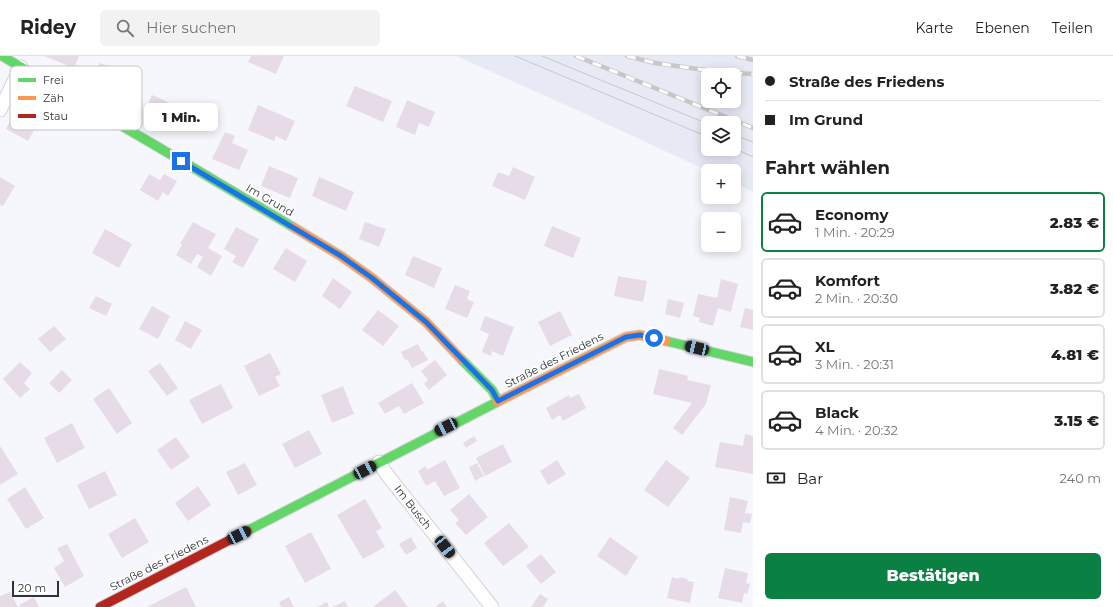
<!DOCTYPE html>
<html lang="de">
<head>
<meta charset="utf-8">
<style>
	:root { --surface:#fff; --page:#f2f2f2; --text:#222; --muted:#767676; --line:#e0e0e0; --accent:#0b8043 }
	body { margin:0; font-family:Montserrat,sans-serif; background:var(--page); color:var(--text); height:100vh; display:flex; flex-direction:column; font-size:15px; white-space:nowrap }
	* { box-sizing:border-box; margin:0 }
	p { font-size:13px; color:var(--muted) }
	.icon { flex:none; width:22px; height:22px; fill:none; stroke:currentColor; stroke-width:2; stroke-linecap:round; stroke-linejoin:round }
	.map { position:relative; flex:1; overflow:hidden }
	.details { display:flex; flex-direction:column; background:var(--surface); width:360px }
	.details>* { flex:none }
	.banner { display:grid; align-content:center; height:88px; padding:0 12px; background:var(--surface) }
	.buttons { position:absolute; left:701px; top:12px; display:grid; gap:8px }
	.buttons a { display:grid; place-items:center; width:40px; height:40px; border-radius:6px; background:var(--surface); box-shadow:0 2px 10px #0003; font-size:20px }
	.scale { position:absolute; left:12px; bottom:10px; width:47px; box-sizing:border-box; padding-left:4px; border:2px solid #313236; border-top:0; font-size:11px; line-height:14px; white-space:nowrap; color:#313236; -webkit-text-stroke:3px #fff; paint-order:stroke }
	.end { position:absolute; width:18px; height:18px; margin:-9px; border:5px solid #1a73e8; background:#fff; box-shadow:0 0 0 2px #fff }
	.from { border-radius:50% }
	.bubble { position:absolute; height:28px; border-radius:6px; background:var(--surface); box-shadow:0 2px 10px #0003; font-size:13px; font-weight:800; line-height:28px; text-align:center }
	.car { position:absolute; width:12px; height:24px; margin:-12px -6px; border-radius:5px; box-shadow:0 0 3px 1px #0007; background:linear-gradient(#222 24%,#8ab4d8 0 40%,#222 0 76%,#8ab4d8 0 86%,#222 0) }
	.banner b { display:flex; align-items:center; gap:14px; height:38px; font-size:15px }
	.banner b+b { border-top:1px solid var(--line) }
	.banner i { width:10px; height:10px; background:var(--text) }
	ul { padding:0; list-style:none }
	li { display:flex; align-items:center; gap:12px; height:60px; margin:0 8px 6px; padding:0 4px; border:2px solid var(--line); border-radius:6px }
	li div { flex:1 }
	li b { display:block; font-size:15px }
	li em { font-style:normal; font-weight:800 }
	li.on { border-color:var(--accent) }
	li>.icon { width:36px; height:36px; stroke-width:1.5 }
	h2 { padding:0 12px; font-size:18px; line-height:48px }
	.pay { display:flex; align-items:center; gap:10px; height:44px; padding:0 12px; font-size:15px }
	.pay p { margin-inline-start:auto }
	.action { display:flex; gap:8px; margin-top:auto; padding:8px 12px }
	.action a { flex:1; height:46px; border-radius:6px; background:var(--accent); color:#fff; font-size:16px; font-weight:800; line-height:46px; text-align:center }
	header { display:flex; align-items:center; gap:24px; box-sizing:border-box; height:56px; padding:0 20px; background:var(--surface); border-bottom:1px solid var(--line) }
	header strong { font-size:19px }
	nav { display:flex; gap:22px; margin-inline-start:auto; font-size:14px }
	.search { width:280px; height:36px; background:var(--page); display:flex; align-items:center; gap:10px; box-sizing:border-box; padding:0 14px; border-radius:6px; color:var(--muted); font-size:15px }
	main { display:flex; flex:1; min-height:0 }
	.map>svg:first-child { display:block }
	.built { fill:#e7eaf5; fill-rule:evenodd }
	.building { fill:#e7dbe7 }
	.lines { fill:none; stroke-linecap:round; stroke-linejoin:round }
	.street-casing { stroke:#d3d3d7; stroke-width:15 }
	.fast-casing { stroke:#d3d3d7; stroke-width:11 }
	.slow-casing { stroke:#d3d3d7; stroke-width:11 }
	.jam-casing { stroke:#d3d3d7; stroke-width:11 }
	.street { stroke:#fefeff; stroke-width:13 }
	.fast { stroke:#63d668; stroke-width:9 }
	.slow { stroke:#ff974d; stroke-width:9 }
	.jam { stroke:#b3261e; stroke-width:9 }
	.tram { stroke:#c6c7c7; stroke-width:1 }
	.rail-casing { stroke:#c6c7c7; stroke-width:4.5 }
	.rail { stroke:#fff; stroke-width:3; stroke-dasharray:9; stroke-linecap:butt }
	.route { stroke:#1a73e8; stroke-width:5 }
	.labels { text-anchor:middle; stroke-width:3; stroke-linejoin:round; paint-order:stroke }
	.street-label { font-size:11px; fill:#313236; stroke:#fff }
	.key { fill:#fff; stroke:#c1c2c3; stroke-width:1 }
	.key-label { font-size:11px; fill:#313236 }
</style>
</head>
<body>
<header>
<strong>Ridey</strong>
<div class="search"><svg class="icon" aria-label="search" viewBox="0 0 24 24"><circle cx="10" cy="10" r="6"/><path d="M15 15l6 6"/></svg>Hier suchen</div>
<nav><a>Karte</a><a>Ebenen</a><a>Teilen</a></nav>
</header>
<main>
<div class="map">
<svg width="753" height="551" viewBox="0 0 753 551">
	<rect width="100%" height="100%" fill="#f6f7fc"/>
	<!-- built -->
	<path class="built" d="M 456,0 L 753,0 L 753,136 L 734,127 L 734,115 L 708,115 L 568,50 ZM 708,19 L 734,19 L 734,45 L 708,45 ZM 708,67 L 734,67 L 734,93 L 708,93 Z"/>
	<!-- building -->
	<path class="building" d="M 44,0 L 79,0 L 74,12 Z
		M 251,0 L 284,0 L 276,18 L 248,6 Z
		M 100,7 L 131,19 L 123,40 L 92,28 Z
		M 355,30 L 392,45 L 383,66 L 346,50 Z
		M 152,39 L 181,52 L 173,71 L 144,59 Z
		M 407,44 L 435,56 L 429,71 L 419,67 L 415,79 L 396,71 Z
		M 258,49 L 295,65 L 286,85 L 276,80 L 274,85 L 248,74 Z
		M 25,51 L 42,60 L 28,85 L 6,73 L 14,58 L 19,61 Z
		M 225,76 L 235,80 L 232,87 L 248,94 L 239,114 L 212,103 Z
		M 269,110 L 298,122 L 290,142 L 261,130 Z
		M 513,111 L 535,121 L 525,144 L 492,130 L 498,116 L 509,120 Z
		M 149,118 L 160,124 L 164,118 L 177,125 L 168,140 L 163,136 L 158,145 L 140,134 Z
		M 0,121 L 15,130 L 3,150 L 0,149 Z
		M 319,121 L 354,136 L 346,155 L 312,140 Z
		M 193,166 L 216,178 L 208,192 L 222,200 L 211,220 L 197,211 L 203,201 L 197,198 L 191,208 L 176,199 L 182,189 L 180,188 Z
		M 365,166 L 386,173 L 379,191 L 359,183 Z
		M 552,170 L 581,182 L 573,202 L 544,190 Z
		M 236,171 L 259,183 L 243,212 L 232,206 L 236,200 L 224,193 Z
		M 105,173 L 132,188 L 119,212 L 92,197 Z
		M 286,192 L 307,205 L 295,226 L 273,213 Z
		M 413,200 L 442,212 L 434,232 L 405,219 Z
		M 618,220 L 647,225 L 643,246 L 614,240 Z
		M 333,222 L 352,236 L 340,253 L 322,240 Z
		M 721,223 L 738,228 L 731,256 L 718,252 L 713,270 L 699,266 L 700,262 L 693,260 L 698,238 L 717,242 Z
		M 455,229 L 470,235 L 467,243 L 474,246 L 467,262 L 445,253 Z
		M 96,240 L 112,248 L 106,260 L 89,252 Z
		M 668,243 L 684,247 L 680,262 L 665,258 Z
		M 152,250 L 170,260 L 158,283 L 139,273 Z
		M 745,252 L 753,254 L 753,274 L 740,271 Z
		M 378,254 L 399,270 L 383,290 L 362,274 Z
		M 560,255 L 572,279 L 550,290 L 538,266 Z
		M 485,260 L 514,271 L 503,300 L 492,295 L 491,300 L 482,296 L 489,278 L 480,274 Z
		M 185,265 L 202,274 L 191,293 L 175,284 Z
		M 54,270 L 66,283 L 50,296 L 38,283 Z
		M 418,288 L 422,296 L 423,295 L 428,304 L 412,312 L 407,303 L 405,304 L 401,296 Z
		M 270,297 L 281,318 L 275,321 L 280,330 L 259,340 L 244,310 Z
		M 435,304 L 447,319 L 429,334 L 424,328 L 428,324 L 421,315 Z
		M 20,306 L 32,317 L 24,327 L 30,333 L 20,342 L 3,323 Z
		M 160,307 L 178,332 L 167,340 L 148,315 Z
		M 659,313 L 688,320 L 687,324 L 711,329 L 706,348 L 682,379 L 673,372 L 692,347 L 653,338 Z
		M 62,314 L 72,324 L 59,337 L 49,327 Z
		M 412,327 L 424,347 L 404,358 L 399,350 L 385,358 L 378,347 Z
		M 221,328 L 233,352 L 202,368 L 189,344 Z
		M 343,330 L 354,358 L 332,367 L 321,339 Z
		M 109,332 L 132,367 L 117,378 L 93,343 Z
		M 579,338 L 586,352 L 563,365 L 560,359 L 552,364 L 546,352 L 569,339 L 570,342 Z
		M 72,367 L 85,392 L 57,407 L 44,382 Z
		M 309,374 L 322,398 L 295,412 L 282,388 Z
		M 745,378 L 753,380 L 753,418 L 715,411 L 720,386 L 743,390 Z
		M 474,380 L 477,385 L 466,392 L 463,387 Z
		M 176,381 L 190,401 L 171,414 L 157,394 Z
		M 503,388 L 512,406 L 485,420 L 476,402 Z
		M 0,390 L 18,418 L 0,429 Z
		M 445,404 L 460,432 L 444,440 L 435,425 L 426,430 L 418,415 L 426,410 L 427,414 Z
		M 557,404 L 566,418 L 548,429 L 540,415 Z
		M 666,404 L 690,422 L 668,451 L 644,434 Z
		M 245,407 L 257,429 L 238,439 L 226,416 Z
		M 477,407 L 484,420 L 475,425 L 469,411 Z
		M 105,415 L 117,439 L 89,453 L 77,429 Z
		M 198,430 L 211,449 L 188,465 L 175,447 Z
		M 25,431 L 44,462 L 26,473 L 7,443 Z
		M 469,438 L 488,461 L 466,479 L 455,467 L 459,464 L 450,454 Z
		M 730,441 L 748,445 L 745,457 L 752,458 L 750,467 L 743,466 L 741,477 L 724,474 Z
		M 365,443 L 382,472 L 376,475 L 385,491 L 363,503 L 337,459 Z
		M 135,462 L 149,486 L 122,502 L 108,478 Z
		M 509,467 L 529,491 L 503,510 L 484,487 Z
		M 311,476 L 331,513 L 305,527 L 285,490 Z
		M 411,481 L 417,492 L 406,499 L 399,488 Z
		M 610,481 L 638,501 L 626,520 L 597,500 Z
		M 67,488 L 84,520 L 65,531 L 54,512 L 64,505 L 57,492 Z
		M 541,498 L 556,516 L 541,528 L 526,510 Z
		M 725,512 L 748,517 L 746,527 L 750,528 L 747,538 L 744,537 L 742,547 L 718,542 Z
		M 672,521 L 679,523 L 679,521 L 688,523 L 687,525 L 694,526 L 690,547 L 667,542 Z
		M 186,531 L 196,551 L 147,551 Z
		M 395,534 L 408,551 L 373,551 Z
		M 10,536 L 18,551 L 0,551 L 0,540 Z
		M 540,538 L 548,543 L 543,551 L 531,551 Z
		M 34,541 L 39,551 L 20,551 L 19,549 Z
		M 289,541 L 294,551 L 281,551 L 279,546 Z
		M 345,545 L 348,551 L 332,551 Z
		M 443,545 L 447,551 L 435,551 Z
		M 327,546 L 329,551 L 317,551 Z"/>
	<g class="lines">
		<!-- street casing -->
		<g class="street-casing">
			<path id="street" d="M 0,54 L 21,11
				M 379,406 L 385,416 L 492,551"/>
		</g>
		<!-- fast casing -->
		<g class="fast-casing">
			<path id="fast" d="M 2,0 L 170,98 L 293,171
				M 666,285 L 753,306
				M 462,304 L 492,334 L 498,345
				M 247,475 L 497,346"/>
		</g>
		<!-- slow casing -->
		<g class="slow-casing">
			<path id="slow" d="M 293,171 L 341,200 L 372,222 L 426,266 L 462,304
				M 497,346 L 626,281 L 640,279 L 666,285"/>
		</g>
		<!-- jam casing -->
		<g class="jam-casing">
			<path id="jam" d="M 100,551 L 247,475"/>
		</g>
		<!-- street -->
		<use href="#street" class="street"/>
		<!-- fast -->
		<use href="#fast" class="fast"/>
		<!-- slow -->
		<use href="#slow" class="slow"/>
		<!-- jam -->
		<use href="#jam" class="jam"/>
		<!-- tram -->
		<path class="tram" d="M 515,0 L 708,81
			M 542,0 L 708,68
			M 734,79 L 753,86
			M 734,92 L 753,101"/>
		<!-- rail casing -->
		<g class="rail-casing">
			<path id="rail" d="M 576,0 L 753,72
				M 627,0 L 655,7 L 719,16 L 753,18
				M 737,0 L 753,4"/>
		</g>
		<!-- rail -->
		<use href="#rail" class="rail"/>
	</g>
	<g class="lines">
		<!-- route -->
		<path class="route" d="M 181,105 L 341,200 L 372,222 L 426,266 L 492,334 L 498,345 L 626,281 L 640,279 L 654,282"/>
	</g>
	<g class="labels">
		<!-- street labels -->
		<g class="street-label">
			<text transform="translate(270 144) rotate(30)" y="4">Im Grund</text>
			<text transform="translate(554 304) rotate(-27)" y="4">Straße des Friedens</text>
			<text transform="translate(413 451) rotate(52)" y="4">Im Busch</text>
			<text transform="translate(159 507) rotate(-27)" y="4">Straße des Friedens</text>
		</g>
	</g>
	<!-- legend -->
	<rect x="10" y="10" width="132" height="64" rx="6" class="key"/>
	<rect x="18" y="22" width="18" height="4" fill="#63d668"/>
	<rect x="18" y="40" width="18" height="4" fill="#ff974d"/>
	<rect x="18" y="58" width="18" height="4" fill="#b3261e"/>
	<g class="key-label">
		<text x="43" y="28">Frei</text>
		<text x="43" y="46">Zäh</text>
		<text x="43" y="64">Stau</text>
	</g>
</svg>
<div class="buttons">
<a><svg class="icon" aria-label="locate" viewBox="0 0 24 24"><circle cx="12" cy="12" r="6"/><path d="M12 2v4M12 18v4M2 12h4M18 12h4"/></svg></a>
<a><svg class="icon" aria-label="layers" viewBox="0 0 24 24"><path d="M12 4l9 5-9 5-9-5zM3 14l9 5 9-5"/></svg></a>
<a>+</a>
<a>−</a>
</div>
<div class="scale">20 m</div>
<i class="end from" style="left:654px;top:282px"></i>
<i class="end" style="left:181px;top:105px"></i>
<div class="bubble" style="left:144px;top:47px;width:74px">1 Min.</div>
<i class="car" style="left:697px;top:292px;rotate:283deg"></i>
<i class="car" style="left:446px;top:371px;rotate:243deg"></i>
<i class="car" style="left:365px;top:414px;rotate:62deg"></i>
<i class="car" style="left:239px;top:479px;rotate:64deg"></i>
<i class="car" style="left:445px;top:491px;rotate:142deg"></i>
</div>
<section class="details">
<div class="banner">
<b><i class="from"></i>Straße des Friedens</b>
<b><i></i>Im Grund</b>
</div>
<h2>Fahrt wählen</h2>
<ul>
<li class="on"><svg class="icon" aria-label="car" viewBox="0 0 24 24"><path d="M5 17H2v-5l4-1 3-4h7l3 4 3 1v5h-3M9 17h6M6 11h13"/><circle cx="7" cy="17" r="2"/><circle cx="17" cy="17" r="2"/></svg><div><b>Economy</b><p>1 Min. · 20:29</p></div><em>2.83 €</em></li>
<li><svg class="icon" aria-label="car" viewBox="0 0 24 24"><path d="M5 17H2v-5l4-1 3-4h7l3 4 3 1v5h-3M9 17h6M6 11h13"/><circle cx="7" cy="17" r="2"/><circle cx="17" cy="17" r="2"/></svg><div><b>Komfort</b><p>2 Min. · 20:30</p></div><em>3.82 €</em></li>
<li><svg class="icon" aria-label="car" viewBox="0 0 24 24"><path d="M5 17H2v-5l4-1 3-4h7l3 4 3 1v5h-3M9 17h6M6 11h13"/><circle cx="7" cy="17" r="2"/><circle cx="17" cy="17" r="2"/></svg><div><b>XL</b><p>3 Min. · 20:31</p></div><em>4.81 €</em></li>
<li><svg class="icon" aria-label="car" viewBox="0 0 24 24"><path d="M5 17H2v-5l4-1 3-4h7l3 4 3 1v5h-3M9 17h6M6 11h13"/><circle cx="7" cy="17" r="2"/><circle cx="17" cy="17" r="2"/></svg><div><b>Black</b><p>4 Min. · 20:32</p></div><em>3.15 €</em></li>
</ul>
<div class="pay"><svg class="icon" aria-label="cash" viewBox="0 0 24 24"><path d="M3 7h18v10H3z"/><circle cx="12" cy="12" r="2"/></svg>Bar<p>240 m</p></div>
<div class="action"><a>Bestätigen</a></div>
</section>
</main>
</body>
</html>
